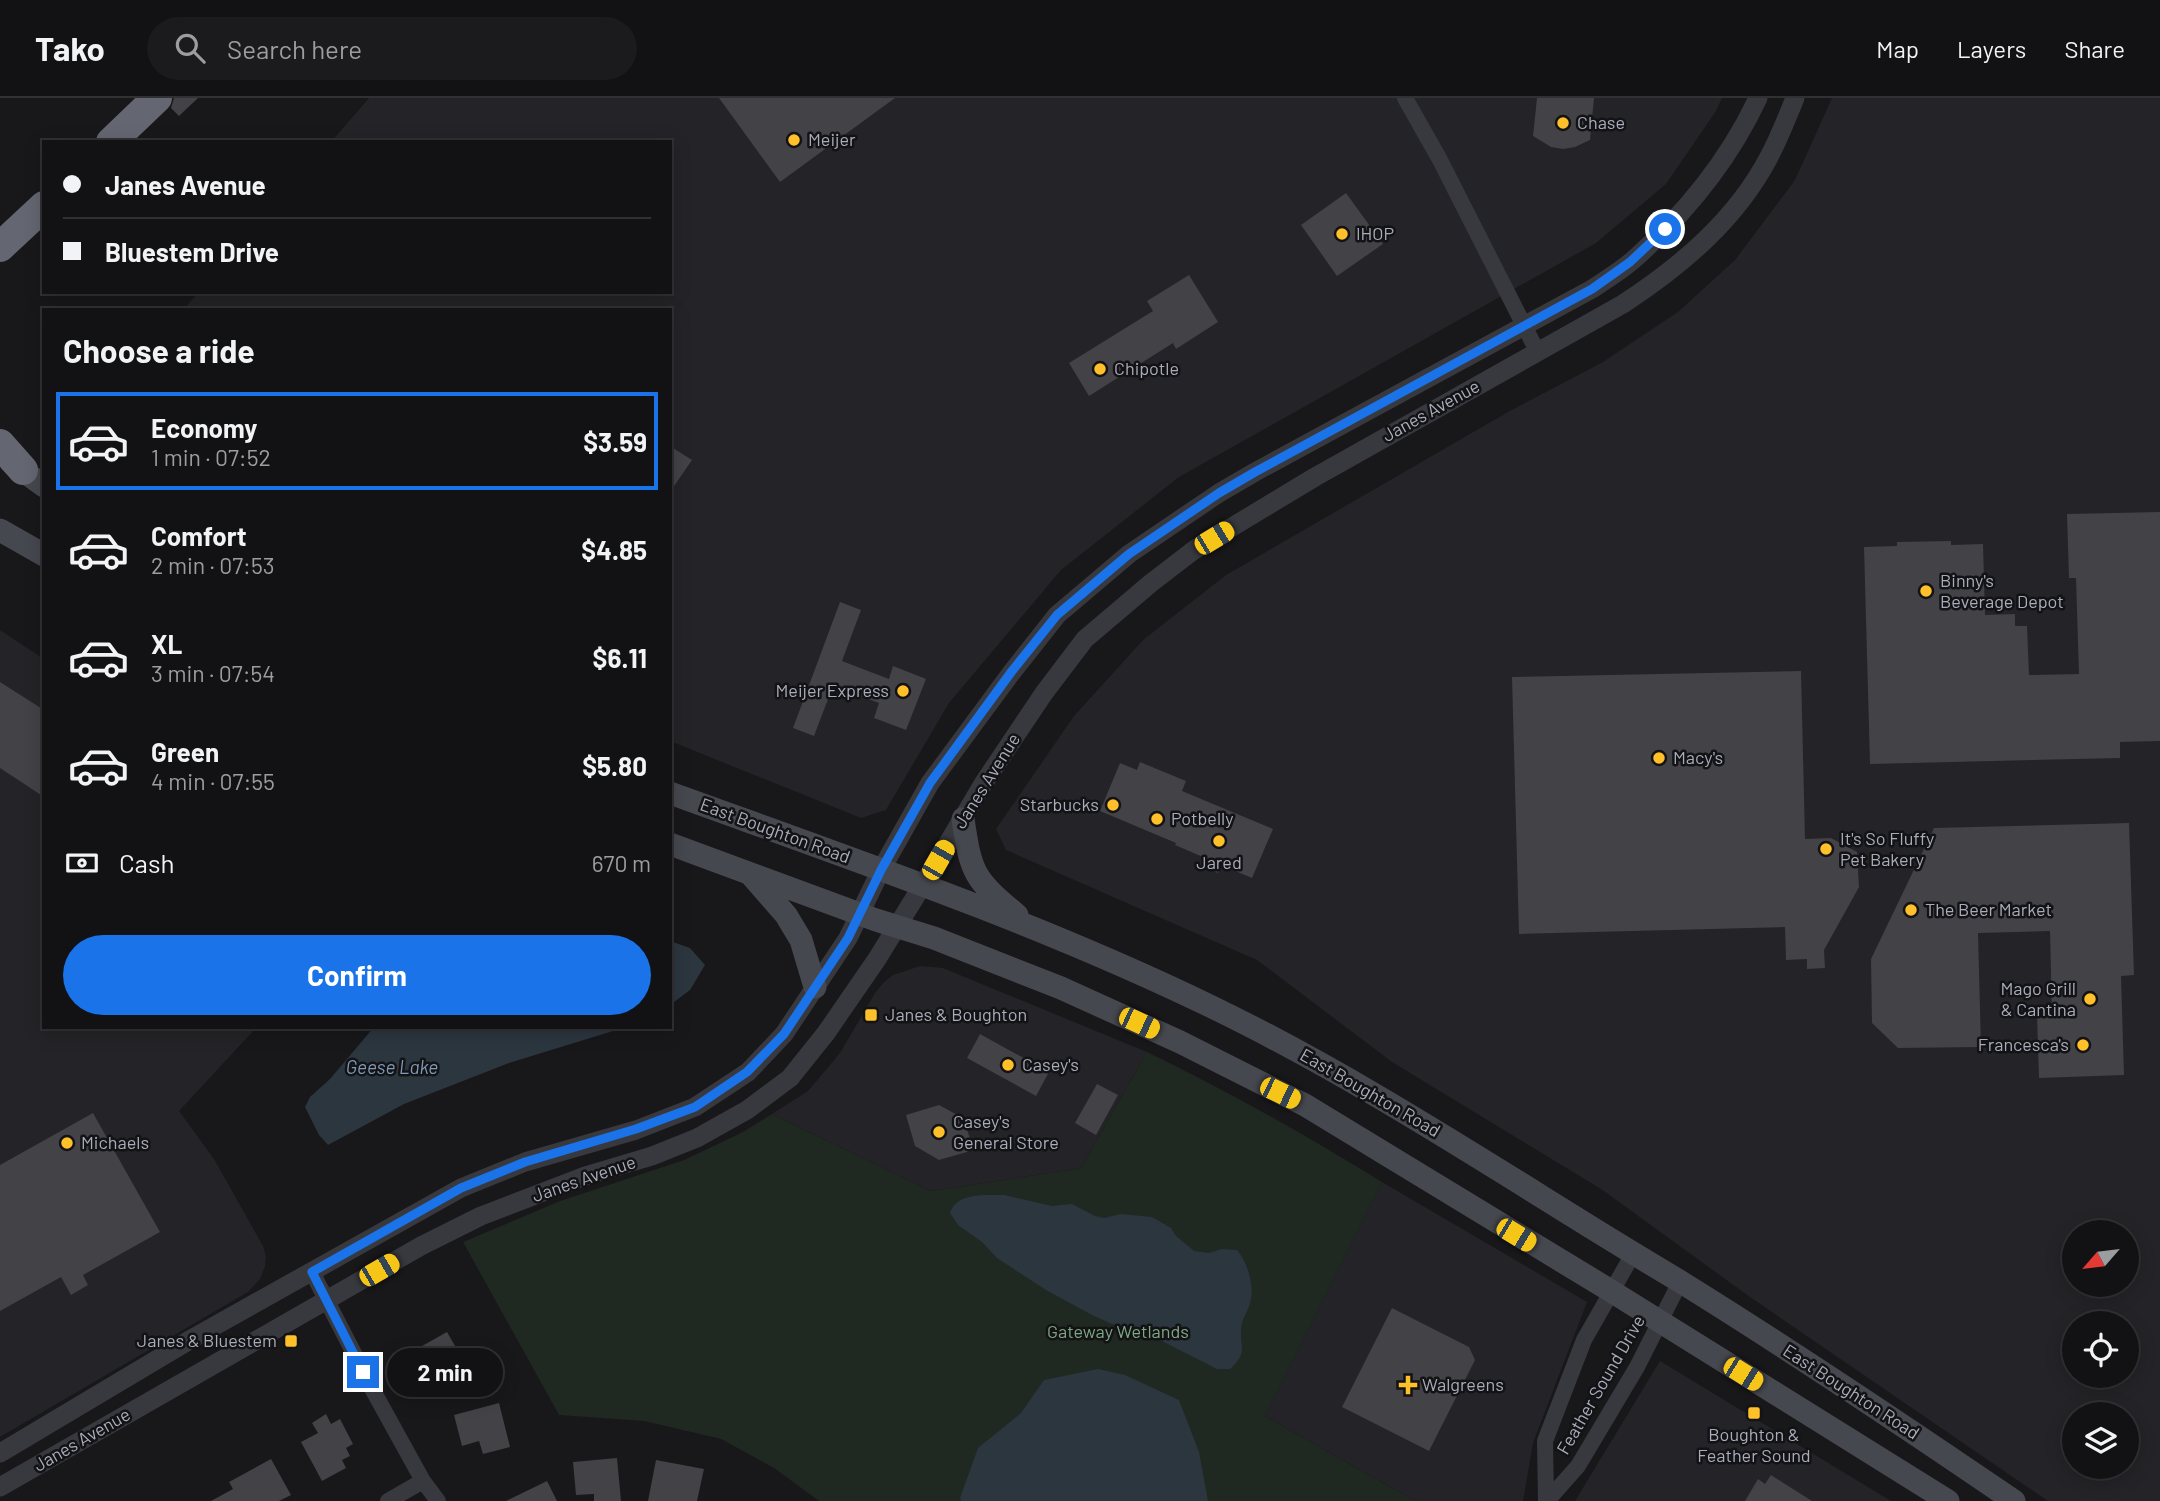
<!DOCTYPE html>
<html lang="en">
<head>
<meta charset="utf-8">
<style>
	:root { --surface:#121114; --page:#1b1a1d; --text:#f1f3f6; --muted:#9c9da0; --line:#313134; --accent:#1a73e8 }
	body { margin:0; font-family:Barlow,sans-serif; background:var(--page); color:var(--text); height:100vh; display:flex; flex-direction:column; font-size:26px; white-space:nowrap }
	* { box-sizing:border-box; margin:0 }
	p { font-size:23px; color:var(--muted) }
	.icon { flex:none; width:38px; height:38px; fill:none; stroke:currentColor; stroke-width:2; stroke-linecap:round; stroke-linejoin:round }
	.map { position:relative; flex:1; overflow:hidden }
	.panel { position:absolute; left:42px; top:210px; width:630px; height:721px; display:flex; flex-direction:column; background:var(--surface); border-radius:0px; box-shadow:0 4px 18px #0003,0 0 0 2px var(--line) }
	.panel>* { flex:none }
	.guide { position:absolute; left:42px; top:42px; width:630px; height:154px; border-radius:0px; box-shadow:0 4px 18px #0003,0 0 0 2px var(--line); display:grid; align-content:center; height:154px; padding:0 21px; background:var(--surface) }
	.needle { width:46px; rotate:242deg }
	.buttons { position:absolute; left:2062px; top:1122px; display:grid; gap:14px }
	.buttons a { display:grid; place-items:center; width:77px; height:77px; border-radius:50%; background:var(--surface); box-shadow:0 4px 18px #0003,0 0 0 2px var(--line); font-size:35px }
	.end { position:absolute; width:32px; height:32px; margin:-16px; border:9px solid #1a73e8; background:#fff; box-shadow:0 0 0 4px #fff }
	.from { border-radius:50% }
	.bubble { position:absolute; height:49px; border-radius:24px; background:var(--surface); box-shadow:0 4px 18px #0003,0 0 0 2px var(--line); font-size:23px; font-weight:700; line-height:49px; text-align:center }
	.car { position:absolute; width:21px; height:42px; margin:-21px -10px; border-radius:9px; box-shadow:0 0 5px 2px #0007; background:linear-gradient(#f5c518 24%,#345 0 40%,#f5c518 0 76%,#345 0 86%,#f5c518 0) }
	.guide b { display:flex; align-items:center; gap:24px; height:66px; font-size:26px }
	.guide b+b { border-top:2px solid var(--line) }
	.guide i { width:18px; height:18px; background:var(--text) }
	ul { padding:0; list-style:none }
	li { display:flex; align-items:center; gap:21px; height:98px; margin:0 14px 10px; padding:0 7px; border:4px solid transparent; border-radius:0px }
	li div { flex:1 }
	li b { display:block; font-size:26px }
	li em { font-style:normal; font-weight:700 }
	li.current { border-color:var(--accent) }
	li>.icon { width:63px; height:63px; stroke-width:1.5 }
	h2 { padding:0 21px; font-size:32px; line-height:84px }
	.pay { display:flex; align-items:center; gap:18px; height:77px; padding:0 21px; font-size:26px }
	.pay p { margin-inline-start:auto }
	.action { display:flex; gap:14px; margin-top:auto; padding:14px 21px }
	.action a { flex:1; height:80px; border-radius:42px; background:var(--accent); color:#fff; font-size:28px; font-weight:700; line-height:80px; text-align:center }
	header { display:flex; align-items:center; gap:42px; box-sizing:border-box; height:98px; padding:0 35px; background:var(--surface); border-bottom:2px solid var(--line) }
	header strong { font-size:33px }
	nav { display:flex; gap:38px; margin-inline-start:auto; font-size:24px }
	.search { width:490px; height:63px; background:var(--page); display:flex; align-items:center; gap:18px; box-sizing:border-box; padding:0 24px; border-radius:38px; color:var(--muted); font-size:26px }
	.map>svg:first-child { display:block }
	.built { fill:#242327; fill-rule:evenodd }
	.green { fill:#1f2821 }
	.water { fill:#2c363f }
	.building { fill:#424247 }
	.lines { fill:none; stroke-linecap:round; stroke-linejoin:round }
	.minor { stroke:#38393f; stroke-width:16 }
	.tertiary { stroke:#38393f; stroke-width:19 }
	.secondary { stroke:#46484f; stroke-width:23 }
	.motorway { stroke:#646771; stroke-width:30 }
	.route { stroke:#1a73e8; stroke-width:9 }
	.poi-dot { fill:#ffc02a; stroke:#131215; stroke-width:2.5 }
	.labels { text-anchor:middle; stroke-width:5; stroke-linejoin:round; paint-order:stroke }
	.poi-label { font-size:18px; fill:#a9adbb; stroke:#131215; text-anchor:start }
	.street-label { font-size:18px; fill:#a9adbb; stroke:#131215 }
	.park-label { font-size:18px; fill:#7ea783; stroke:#131215 }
	.water-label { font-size:19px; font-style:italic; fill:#7d9ab8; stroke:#131215 }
</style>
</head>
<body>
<header>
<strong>Tako</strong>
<div class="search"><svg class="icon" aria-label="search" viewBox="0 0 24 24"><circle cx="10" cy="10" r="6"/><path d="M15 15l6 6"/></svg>Search here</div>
<nav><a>Map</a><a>Layers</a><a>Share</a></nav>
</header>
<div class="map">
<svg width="2160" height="1403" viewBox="0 0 2160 1403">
	<rect width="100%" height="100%" fill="#18171a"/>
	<!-- built -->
	<path class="built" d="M 369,0 L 1722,0 L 1716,13 L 1666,86 L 1596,145 L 1179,379 L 1061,472 L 949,605 L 886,712 L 861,720 L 670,643 L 670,212 L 183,212 L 199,194 L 670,194 L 670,44 L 331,44 Z
		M 1832,0 L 2160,0 L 2160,1403 L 2048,1403 L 1750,1199 L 1601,1091 L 1392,964 L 1257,862 L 1006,752 L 996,731 L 1074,618 L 1143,542 L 1226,477 L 1508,314 L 1603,264 L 1678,214 L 1735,162 L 1795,82 ZM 2074,1134 L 2126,1134 L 2126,1186 L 2074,1186 ZM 2074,1225 L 2126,1225 L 2126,1278 L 2074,1278 ZM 2074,1316 L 2126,1316 L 2126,1368 L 2074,1368 Z
		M 0,532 L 44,561 L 44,929 L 257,929 L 179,1013 L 214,1061 L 263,1148 L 266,1158 L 265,1168 L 260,1181 L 248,1194 L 0,1339 Z
		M 920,868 L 943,870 L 1147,954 L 1081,1070 L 931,1093 L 772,1016 L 808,993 L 840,955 L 875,895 L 884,884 L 893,877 Z
		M 1382,1084 L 1587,1204 L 1533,1345 L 1523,1403 L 1415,1403 L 1265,1318 Z
		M 1660,1263 L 1891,1403 L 1575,1403 Z"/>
	<!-- green -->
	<path class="green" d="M 1147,954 C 1228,993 1306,1037 1382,1084 L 1265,1318 L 1415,1403 L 819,1403 L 774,1370 L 721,1341 L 644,1323 L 559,1317 L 463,1144 L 560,1103 L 684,1062 L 741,1035 L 772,1016 L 931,1093 L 1081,1070 Z"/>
	<!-- water -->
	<path class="water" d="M 670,843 L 690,850 L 705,867 L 690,892 L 670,907 Z
		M 374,929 L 626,929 L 509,965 L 404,1006 L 328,1047 L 319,1037 L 305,1009 L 310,999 L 330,981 Z
		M 984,1097 L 1004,1097 L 1052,1108 L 1072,1106 L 1095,1118 L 1104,1120 L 1121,1116 L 1152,1119 L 1171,1130 L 1176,1138 L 1194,1153 L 1209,1155 L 1222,1151 L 1237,1152 C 1248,1165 1255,1189 1250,1205 C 1248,1214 1241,1222 1241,1231 C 1240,1251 1248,1255 1230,1271 L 1217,1271 L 1142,1233 L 1112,1226 L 1092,1217 L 1046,1192 L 997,1160 L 982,1144 L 958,1127 L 950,1115 C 955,1100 970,1098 984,1097 Z
		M 1098,1271 L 1125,1277 L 1179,1302 L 1199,1354 L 1208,1403 L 961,1403 L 960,1400 L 978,1350 L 1021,1315 L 1044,1282 Z"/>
	<!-- building -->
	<path class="building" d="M 174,0 L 198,0 L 179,18 L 171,10 Z
		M 719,0 L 895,0 L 780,84 Z
		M 1537,0 L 1594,0 L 1590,42 L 1575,49 L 1563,51 L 1551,49 L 1533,38 Z
		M 1346,95 L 1383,146 L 1337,178 L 1301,127 Z
		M 1189,177 L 1218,224 L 1176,251 L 1173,245 L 1089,298 L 1069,265 L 1153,213 L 1147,203 Z
		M 670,348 L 692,362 L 670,394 Z
		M 2160,414 L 2160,643 L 2120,644 L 2120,660 L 1870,666 L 1864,449 L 1897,448 L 1897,444 L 1951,443 L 1951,447 L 1983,446 L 1985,517 L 2015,516 L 2015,528 L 2027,528 L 2029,577 L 2079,576 L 2076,480 L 2069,480 L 2067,416 Z
		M 840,504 L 861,512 L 842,563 L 889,581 L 893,568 L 926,581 L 906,632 L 874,620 L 879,605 L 833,588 L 814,638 L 793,630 Z
		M 1801,573 L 1805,741 L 1831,740 L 1857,754 L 1859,789 L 1824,852 L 1825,870 L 1807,871 L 1807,861 L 1786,862 L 1785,829 L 1519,836 L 1512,579 Z
		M 0,584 L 44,612 L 44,699 L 0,670 Z
		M 1140,664 L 1186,683 L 1182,693 L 1273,731 L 1252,780 L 1221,767 L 1218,775 L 1200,767 L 1203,759 L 1175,747 L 1176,745 L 1100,713 L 1120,665 L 1137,672 Z
		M 2129,725 L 2134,877 L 2121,878 L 2124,977 L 2039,980 L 2037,918 L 2052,918 L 2050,833 L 1978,835 L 1981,949 L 1898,950 L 1872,925 L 1871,861 L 1934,730 Z
		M 980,936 L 1049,974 L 1036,998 L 967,960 Z
		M 1097,986 L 1118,997 L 1096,1037 L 1075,1025 Z
		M 939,1007 L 963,1020 L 974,1052 L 939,1062 L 915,1048 L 906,1017 Z
		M 93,1015 L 160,1134 L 83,1177 L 88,1187 L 71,1197 L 61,1179 L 0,1213 L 0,1067 Z
		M 1392,1210 L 1469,1249 L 1475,1262 L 1429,1353 L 1342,1309 Z
		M 447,1234 L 469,1272 L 449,1282 L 452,1286 L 432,1298 L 418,1274 L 432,1266 L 422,1248 Z
		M 499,1305 L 510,1349 L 483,1356 L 479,1343 L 462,1348 L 454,1317 Z
		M 326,1316 L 331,1326 L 340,1321 L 353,1346 L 346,1350 L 350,1358 L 342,1362 L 346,1370 L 322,1383 L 301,1344 L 318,1335 L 312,1325 Z
		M 617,1360 L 621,1403 L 594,1403 L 594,1396 L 576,1397 L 573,1364 Z
		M 271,1361 L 291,1397 L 279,1403 L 211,1403 L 233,1391 L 229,1384 Z
		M 656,1362 L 704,1371 L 697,1403 L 648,1403 Z
		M 1771,1377 L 1812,1403 L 1745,1403 L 1758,1381 L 1765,1386 Z
		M 547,1383 L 557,1403 L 506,1403 Z"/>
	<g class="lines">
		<!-- minor -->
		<path class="minor" d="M 1405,0 L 1440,62 L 1537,253
			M 312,1174 L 375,1296 L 423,1383 L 438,1403
			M 388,1403 L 423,1383
			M 1546,1403 L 1545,1343 L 1584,1242 L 1633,1156
			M 1547,1403 L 1578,1368 L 1637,1269 L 1680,1184"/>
		<!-- tertiary -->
		<path class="tertiary" d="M 0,1355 L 193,1240 L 461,1090 L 525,1064 L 636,1032 L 695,1009 L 748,974 L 784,936 L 848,840 L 881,772 L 930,685 L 1012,574 L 1057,517 L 1129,456 L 1219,395 L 1255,374 L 1592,191 C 1606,182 1620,173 1632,163 C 1683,118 1729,62 1758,0
			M 0,1389 L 421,1148 L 481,1118 L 585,1078 L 652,1058 L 697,1040 L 747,1012 L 790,980 L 826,935 L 877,861 L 938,762 L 983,686 L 1044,595 L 1085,541 L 1151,485 L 1194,452 L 1315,379 L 1623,206 C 1681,168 1736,122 1769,59 C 1779,40 1787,20 1795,0"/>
		<!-- secondary -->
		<path class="secondary" d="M 11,364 L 44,388
			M 0,432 L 44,457
			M 670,695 C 852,761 1037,824 1212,909 C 1338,970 1457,1046 1576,1120 C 1611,1142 1646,1163 1681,1184 C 1794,1254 1904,1328 2014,1403
			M 963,721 C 971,776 974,781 1017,817
			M 670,746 L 876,822 L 934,840 L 1061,890 L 1180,944 L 1305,1007 L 1611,1193 L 1948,1403
			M 751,777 L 786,817 L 801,842 L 815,889"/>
		<!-- motorway -->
		<path class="motorway" d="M 111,44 L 157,0
			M 0,149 L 44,108
			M 0,346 L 23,372"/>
	</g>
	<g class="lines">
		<!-- route -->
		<path class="route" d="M 363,1274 L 312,1174 L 461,1090 L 525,1064 L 636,1031 L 695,1009 L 747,974 L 784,936 L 848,840 L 881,772 L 930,685 L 1012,573 L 1057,517 L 1129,456 L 1219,395 L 1255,374 L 1592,191 L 1630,164 L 1665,131"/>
	</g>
	<!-- markers -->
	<g class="poi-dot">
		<circle cx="1563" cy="25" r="7"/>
		<circle cx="794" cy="42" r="7"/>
		<circle cx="1342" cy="136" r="7"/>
		<circle cx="1100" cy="271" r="7"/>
		<circle cx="1926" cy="493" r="7"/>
		<circle cx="903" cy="593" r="7"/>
		<circle cx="1659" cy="660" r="7"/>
		<circle cx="1113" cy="707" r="7"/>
		<circle cx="1157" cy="721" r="7"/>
		<circle cx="1219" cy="743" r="7"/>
		<circle cx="1826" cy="751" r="7"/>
		<circle cx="1911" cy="812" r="7"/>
		<circle cx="2090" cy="901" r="7"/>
		<rect x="864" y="910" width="14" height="14" rx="3.5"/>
		<circle cx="2083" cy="947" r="7"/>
		<circle cx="1008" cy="967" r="7"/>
		<circle cx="939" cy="1034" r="7"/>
		<circle cx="67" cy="1045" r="7"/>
		<rect x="284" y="1236" width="14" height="14" rx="3.5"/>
		<path d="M1404.5 1276.5h7v7h7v7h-7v7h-7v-7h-7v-7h7z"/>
		<rect x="1747" y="1308" width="14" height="14" rx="3.5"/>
	</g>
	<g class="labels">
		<!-- poi labels -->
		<g class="poi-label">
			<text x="1577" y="31">Chase</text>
			<text x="808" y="48">Meijer</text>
			<text x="1356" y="142">IHOP</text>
			<text x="1114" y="277">Chipotle</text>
			<text x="1940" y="489">Binny's<tspan x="1940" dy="21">Beverage Depot</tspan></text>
			<text x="889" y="599" text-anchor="end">Meijer Express</text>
			<text x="1673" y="666">Macy's</text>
			<text x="1099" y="713" text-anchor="end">Starbucks</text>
			<text x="1171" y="727">Potbelly</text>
			<text x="1840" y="747">It's So Fluffy<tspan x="1840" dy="21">Pet Bakery</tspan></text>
			<text x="1219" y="771" text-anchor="middle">Jared</text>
			<text x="1925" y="818">The Beer Market</text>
			<text x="2076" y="897" text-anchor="end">Mago Grill<tspan x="2076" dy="21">&amp; Cantina</tspan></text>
			<text x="885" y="923">Janes &amp; Boughton</text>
			<text x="2069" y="953" text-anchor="end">Francesca's</text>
			<text x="1022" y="973">Casey's</text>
			<text x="953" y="1030">Casey's<tspan x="953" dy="21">General Store</tspan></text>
			<text x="81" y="1051">Michaels</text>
			<text x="277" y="1249" text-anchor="end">Janes &amp; Bluestem</text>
			<text x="1422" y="1293">Walgreens</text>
			<text x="1754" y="1343" text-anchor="middle">Boughton &amp;<tspan x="1754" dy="21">Feather Sound</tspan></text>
		</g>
		<!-- street labels -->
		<g class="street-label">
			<text transform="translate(1431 313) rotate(-29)" y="6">Janes Avenue</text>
			<text transform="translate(987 683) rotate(-58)" y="6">Janes Avenue</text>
			<text transform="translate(775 733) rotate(20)" y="6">East Boughton Road</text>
			<text transform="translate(1370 995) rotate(30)" y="6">East Boughton Road</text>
			<text transform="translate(584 1081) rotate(-19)" y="6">Janes Avenue</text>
			<text transform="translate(1601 1287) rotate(-60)" y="6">Feather Sound Drive</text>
			<text transform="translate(1851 1294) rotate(33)" y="6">East Boughton Road</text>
			<text transform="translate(82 1342) rotate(-30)" y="6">Janes Avenue</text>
		</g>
		<!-- park labels -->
		<g class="park-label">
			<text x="1118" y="1240">Gateway Wetlands</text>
		</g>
		<!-- water labels -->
		<g class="water-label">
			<text x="392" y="976">Geese Lake</text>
		</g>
	</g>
</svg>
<div class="buttons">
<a><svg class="needle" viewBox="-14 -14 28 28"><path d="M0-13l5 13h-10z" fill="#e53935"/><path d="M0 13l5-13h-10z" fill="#9c9da0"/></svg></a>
<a><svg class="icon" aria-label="locate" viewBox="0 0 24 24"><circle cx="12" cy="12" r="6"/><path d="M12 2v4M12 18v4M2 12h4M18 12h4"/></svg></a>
<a><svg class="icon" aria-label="layers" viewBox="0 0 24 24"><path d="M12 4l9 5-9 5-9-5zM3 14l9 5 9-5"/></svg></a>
</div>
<i class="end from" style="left:1665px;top:131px"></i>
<i class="end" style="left:363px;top:1274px"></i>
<div class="bubble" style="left:387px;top:1250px;width:116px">2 min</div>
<i class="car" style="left:1214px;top:440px;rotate:59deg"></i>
<i class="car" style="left:938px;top:762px;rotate:30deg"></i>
<i class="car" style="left:1139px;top:925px;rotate:115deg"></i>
<i class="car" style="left:1280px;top:995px;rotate:116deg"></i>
<i class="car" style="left:1516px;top:1137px;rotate:121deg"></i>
<i class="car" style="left:379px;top:1172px;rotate:60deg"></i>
<i class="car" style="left:1743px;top:1276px;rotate:122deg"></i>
<div class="guide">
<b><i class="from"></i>Janes Avenue</b>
<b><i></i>Bluestem Drive</b>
</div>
<section class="panel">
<h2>Choose a ride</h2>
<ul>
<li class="current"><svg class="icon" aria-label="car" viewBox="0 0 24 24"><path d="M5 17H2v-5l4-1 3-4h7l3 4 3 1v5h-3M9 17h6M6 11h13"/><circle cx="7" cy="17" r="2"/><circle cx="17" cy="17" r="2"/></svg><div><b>Economy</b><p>1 min · 07:52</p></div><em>$3.59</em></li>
<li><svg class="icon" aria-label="car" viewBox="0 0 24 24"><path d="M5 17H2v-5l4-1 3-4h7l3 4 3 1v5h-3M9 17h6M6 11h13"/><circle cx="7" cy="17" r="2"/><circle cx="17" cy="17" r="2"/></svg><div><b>Comfort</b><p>2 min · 07:53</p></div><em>$4.85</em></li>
<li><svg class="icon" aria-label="car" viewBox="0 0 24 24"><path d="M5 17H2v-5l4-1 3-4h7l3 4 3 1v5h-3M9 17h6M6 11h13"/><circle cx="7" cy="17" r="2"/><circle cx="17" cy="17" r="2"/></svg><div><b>XL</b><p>3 min · 07:54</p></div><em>$6.11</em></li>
<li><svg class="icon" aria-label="car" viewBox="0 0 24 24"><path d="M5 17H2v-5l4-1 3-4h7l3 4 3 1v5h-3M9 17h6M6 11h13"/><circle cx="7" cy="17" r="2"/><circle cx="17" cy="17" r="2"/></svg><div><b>Green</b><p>4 min · 07:55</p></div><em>$5.80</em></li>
</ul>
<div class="pay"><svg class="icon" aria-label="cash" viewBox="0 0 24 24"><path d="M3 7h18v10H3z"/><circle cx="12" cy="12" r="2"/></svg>Cash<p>670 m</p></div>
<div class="action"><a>Confirm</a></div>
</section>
</div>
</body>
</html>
